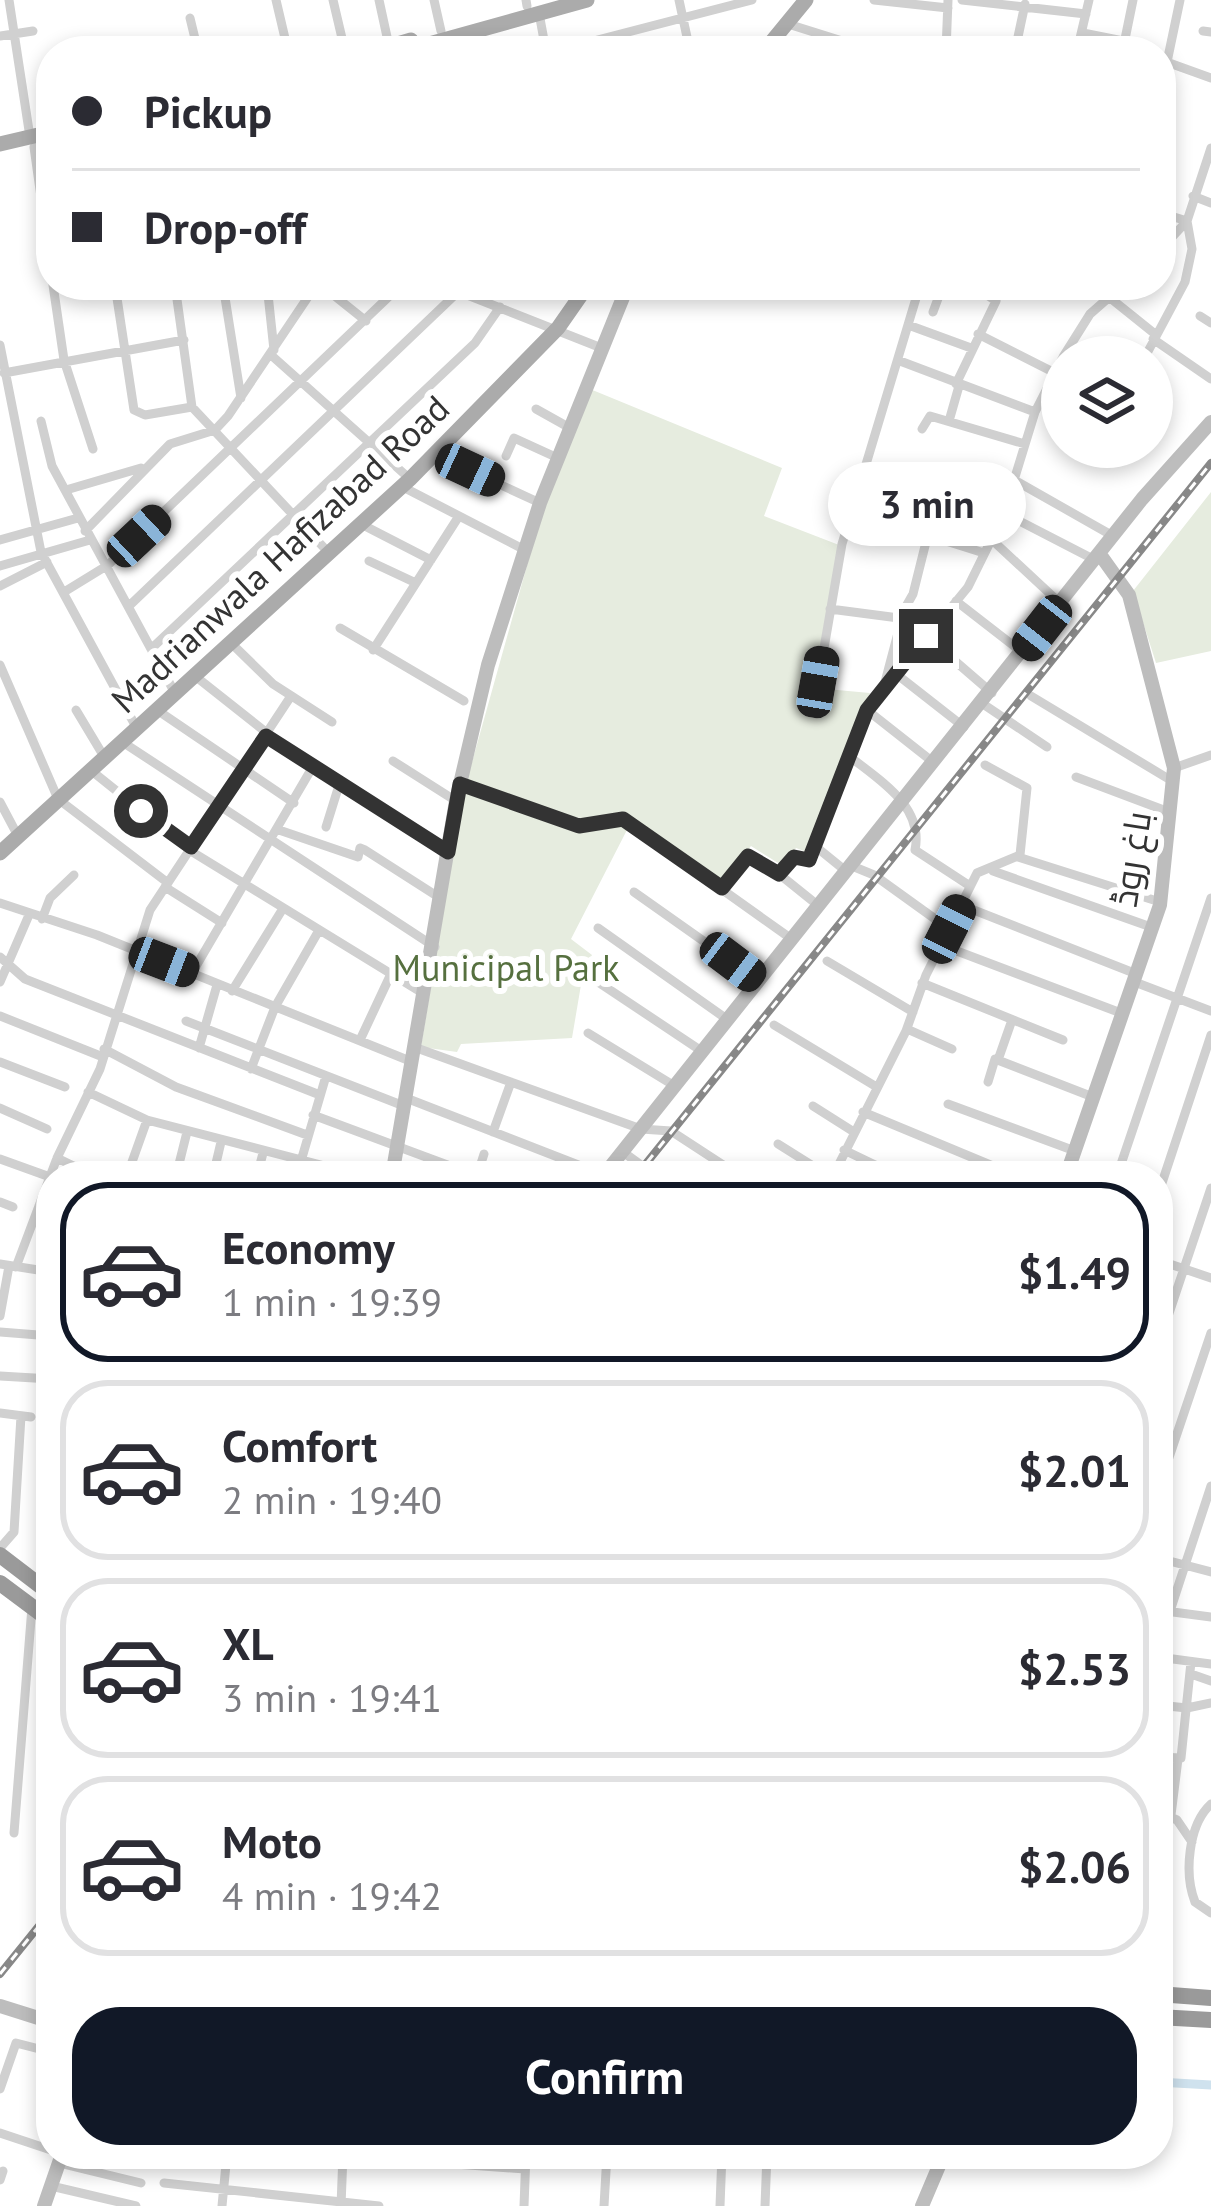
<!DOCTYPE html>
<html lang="en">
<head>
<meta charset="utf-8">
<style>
	:root { --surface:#fff; --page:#f2f2f3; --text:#2b2b33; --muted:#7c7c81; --line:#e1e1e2; --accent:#111827 }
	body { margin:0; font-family:"PT Sans",Cairo,sans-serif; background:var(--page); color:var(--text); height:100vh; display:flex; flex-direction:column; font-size:45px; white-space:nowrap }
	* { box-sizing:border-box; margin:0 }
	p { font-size:39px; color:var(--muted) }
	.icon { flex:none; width:66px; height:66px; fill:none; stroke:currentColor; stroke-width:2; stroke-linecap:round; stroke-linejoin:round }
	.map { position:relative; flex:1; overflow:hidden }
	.side { position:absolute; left:36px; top:1161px; width:1137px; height:1008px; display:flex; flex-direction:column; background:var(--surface); border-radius:48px; box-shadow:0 6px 18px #0003 }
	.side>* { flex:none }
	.guide { position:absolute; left:36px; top:36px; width:1140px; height:264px; border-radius:48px; box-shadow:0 6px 18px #0003; display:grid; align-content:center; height:264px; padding:0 36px; background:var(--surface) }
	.tools { position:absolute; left:1041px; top:336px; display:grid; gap:24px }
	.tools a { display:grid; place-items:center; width:132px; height:132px; border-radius:50%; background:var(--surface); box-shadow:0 6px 18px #0003; font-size:60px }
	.end { position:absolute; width:54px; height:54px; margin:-27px; border:15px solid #333; background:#fff; box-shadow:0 0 0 6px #fff }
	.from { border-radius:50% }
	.bubble { position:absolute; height:84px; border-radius:42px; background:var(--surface); box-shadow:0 6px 18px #0003; font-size:39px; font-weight:800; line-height:84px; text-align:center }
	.car { position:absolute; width:36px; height:72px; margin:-36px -18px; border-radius:15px; box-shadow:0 0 9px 3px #0007; background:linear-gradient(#222 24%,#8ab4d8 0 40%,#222 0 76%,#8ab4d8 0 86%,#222 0) }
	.guide b { display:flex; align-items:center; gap:42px; height:114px; font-size:45px }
	.guide b+b { border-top:3px solid var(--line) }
	.guide i { width:30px; height:30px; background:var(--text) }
	ul { padding:21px 0 0; list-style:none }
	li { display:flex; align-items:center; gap:36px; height:180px; margin:0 24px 18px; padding:0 12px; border:6px solid var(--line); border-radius:48px }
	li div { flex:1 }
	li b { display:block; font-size:45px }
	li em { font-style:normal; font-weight:800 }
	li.selected { border-color:var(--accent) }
	li>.icon { width:108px; height:108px; stroke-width:1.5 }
	.primary-button { display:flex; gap:24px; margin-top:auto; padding:24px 36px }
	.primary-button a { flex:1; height:138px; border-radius:48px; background:var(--accent); color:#fff; font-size:48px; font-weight:800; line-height:138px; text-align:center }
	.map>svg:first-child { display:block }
	.green { fill:#e6ecdf }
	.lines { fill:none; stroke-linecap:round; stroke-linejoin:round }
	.canal { stroke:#cfe2ee; stroke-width:9 }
	.street { stroke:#d0d0d0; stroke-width:9 }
	.secondary { stroke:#bdbdbd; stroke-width:14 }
	.primary { stroke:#ababab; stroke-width:15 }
	.highway { stroke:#9a9a9a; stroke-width:16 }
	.rail-casing { stroke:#888; stroke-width:8 }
	.rail { stroke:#fff; stroke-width:3; stroke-dasharray:9; stroke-linecap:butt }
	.route { stroke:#333; stroke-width:15 }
	.labels { text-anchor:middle; stroke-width:12; stroke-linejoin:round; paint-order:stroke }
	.street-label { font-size:36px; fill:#333; stroke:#fff }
	.park-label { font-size:36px; fill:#56703f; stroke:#fff }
</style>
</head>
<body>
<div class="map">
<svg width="1211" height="2206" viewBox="0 0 1211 2206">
	<rect width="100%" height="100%" fill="#fff"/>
	<!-- green -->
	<path class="green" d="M 590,389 L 782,468 L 764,516 L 839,545 L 815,688 L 870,693 L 807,852 L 796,848 L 783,866 L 751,846 L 722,882 L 626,814 C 568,830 521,801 467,780 L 540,519 Z
		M 1211,492 L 1211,651 L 1156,663 L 1133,591 Z
		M 463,789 L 588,832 L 616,824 L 628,828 L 571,939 L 592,955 L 583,973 L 572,1038 L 461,1044 L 457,1052 L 421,1047 Z"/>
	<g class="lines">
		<!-- canal -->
		<path class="canal" d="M 1158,2082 L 1211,2085"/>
		<!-- street -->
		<path class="street" d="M 9,0 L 30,137
			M 276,0 L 288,51
			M 333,0 L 345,51
			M 379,0 L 389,46
			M 434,0 L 441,31
			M 526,0 L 527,6
			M 679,0 L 690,51
			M 874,0 L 948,8
			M 962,0 L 1086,14
			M 539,13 L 546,51
			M 190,18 L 198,51
			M 788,24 L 874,51
			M 1203,31 L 1211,32
			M 1083,33 L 1123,41 L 1137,51
			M 0,36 L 33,31
			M 1124,44 L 1133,0
			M 555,51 L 752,0
			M 946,51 L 948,0
			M 1015,51 L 1025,4
			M 1077,51 L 1089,0
			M 1161,60 L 1211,78
			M 1167,62 L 1180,0
			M 34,147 L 51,268
			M 1193,196 L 1211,203
			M 1161,213 L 1187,221
			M 1161,249 L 1187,221
			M 53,285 L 64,360 L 93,449
			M 115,285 L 134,410 L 145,415 L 192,407
			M 175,285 L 192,407 L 328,552
			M 223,285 L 241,398
			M 267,285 L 274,350
			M 321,285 L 366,321
			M 442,285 L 599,347
			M 930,285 L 952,293
			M 1094,285 L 1155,334
			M 933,312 L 943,285
			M 1200,316 L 1211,323
			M 911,326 L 971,348
			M 978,334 L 1055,373
			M 1153,339 L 1211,379
			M 0,345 L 41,552 L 135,725
			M 271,355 L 410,479
			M 1063,357 L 1090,314 L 1123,285
			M 1145,357 L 1185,282 L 1192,249 L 1187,221 L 1211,148
			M 900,361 L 1035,412
			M 4,373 L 184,340
			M 956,384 L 996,301 L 972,285
			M 536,409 L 570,428
			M 41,421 L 52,466 L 176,695
			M 949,421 L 959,386
			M 922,429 L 930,416 L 1025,444
			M 434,454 L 540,503
			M 506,456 L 514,438 L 560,459
			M 863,480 L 998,525
			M 1016,481 L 1113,536
			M 401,486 L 523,549
			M 66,490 L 141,468
			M 1004,513 L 1095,560
			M 852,514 L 925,540
			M 361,524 L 431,560
			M 85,531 L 170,444 L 215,430 L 228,416 L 316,285
			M 927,535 L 984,553
			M 991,539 L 1061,604
			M 0,540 L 78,518
			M 369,561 L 416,583
			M 0,566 L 90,540
			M 0,586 L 47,562
			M 64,592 L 108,565 L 401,285
			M 956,601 L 1023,653
			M 129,606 L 459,291
			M 830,609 L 937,623
			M 900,617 L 913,594 L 936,502
			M 340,628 L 464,701
			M 926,636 L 992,693
			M 231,643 L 273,684 L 332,722
			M 151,649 L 475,343 L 500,307
			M 373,650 L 459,516
			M 0,665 L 58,799 L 168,883
			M 895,673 L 964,727
			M 195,676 L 267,733
			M 818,683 L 842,544 L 920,285
			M 884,686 L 902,618
			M 1031,696 L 1172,781
			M 983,704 L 1047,747
			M 76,710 L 106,760
			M 157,710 L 294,803
			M 867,710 L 933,762
			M 265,737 L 449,852
			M 124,743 L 435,947
			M 849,756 C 879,780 924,806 915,850 L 970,886
			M 393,761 L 456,801
			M 1174,768 L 1211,755
			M 93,772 L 194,853 L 424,994
			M 1076,777 L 1169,812
			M 460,784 L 579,826 L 623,819 L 793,940
			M 0,802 L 19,838
			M 326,827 L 340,782
			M 279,830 L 358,857 L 360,848 L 365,850 L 440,898
			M 815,846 L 847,872
			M 1018,857 L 1160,902
			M 852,866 L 874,875 L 949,929
			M 993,871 L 1151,927
			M 779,874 L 820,907
			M 165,887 L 222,923
			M 721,888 L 747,856 L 779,874 L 795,857 L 809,861 L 867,710 L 968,587 L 1003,516 L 1035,412 L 1062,359
			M 634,892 L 760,981
			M 0,903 L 97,935 L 410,1061
			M 961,905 L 1134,973
			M 42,919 L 50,898 L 74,875
			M 598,928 L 728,1020
			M 941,945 L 1121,1013
			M 0,957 L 25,979 L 320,1095
			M 827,961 L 913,1012
			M 192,973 L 312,768
			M 589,976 L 703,1052
			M 1132,981 L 1211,1011
			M 0,982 L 29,915
			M 922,983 L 1063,1040
			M 232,991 L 282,910
			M 0,1016 L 103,1057
			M 186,1021 L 404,1106
			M 774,1025 L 875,1086
			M 907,1029 L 952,1049
			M 588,1033 L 673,1085
			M 360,1040 L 390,976
			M 414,1047 L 641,1129 L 671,1131 L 740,1176
			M 199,1048 L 217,985
			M 104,1049 L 176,1087 L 307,1135
			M 998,1060 L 1012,1020
			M 0,1062 L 65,1087
			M 251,1069 L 275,1007 L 318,932
			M 988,1082 L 995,1059 L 1093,1097
			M 88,1092 L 147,1120 L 363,1176
			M 406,1098 L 604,1175
			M 948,1104 L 1075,1151
			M 813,1106 L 854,1132
			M 0,1108 L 47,1129
			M 863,1112 L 1017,1176
			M 313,1115 L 477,1176 L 484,1154
			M 493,1132 L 511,1082
			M 778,1144 L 829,1176
			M 844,1150 L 898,1176
			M 623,1152 L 656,1176
			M 57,1158 L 94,1176
			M 0,1159 L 50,1177
			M 301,1161 L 326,1076
			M 150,1170 L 171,1176
			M 127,1176 L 147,1120
			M 176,1176 L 187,1132
			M 213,1176 L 221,1142
			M 257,1176 L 263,1153
			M 833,1176 L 906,1031 L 926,975 L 977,873 L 1020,855 L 1027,788 L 985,765
			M 1117,1176 L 1211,898
			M 1158,1195 L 1211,1035
			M 0,1202 L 13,1207
			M 1158,1260 L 1211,1278
			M 0,1264 L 51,1272
			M 16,1267 L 57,1158 L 100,1069 L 150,910 L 291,696
			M 0,1316 L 9,1266
			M 0,1332 L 51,1336
			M 1158,1346 L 1211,1188
			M 0,1376 L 51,1379
			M 0,1413 L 31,1417
			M 1158,1490 L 1211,1333
			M 0,1548 L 14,1532 L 21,1416
			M 1158,1558 L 1211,1572
			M 1158,1610 L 1211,1617
			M 1170,1611 L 1211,1486
			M 1158,1657 L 1211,1664
			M 1191,1674 L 1211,1681
			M 1158,1705 L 1187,1708 L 1211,1703
			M 1158,1757 L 1181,1758 L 1191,1662
			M 1211,1804 C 1188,1825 1184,1874 1195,1902 L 1211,1913
			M 1158,1812 L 1177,1820 L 1192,1842
			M 1171,1815 L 1178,1759
			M 14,1833 L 32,1607
			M 44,1954 L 51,1957
			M 0,2089 L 16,2043 L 51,2052
			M 0,2133 L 51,2150
			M 316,2154 L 525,2169
			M 59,2163 L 141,2183
			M 0,2180 L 3,2171
			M 164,2183 L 379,2206
			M 51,2186 L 136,2206
			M 222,2206 L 227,2154
			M 341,2206 L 343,2154
			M 524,2206 L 526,2154
			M 604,2206 L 607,2154
			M 720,2206 L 722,2154
			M 765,2206 L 767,2154"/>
		<!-- secondary -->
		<path class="secondary" d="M 392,1176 L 456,801 L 488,665 L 540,503 L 628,285
			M 603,1176 L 1142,499 L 1211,422
			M 1066,1176 L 1160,905 L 1174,768 L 1129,595 L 1099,553
			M 0,2006 L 51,2022
			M 44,2206 L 62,2154
			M 922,2206 L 944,2154"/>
		<!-- primary -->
		<path class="primary" d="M 374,51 L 411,40
			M 404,51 L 587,0
			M 764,51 L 806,0
			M 0,144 L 51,132
			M 0,853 L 410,479 L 558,328 L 588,285"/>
		<!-- highway -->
		<path class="highway" d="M 0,1555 L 51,1594
			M 0,1583 L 51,1621
			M 1158,1994 L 1211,1998
			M 1158,2017 L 1211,2020"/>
		<!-- rail casing -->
		<g class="rail-casing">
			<path id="rail" d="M 636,1176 L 1211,463
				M 0,1974 L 51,1911"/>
		</g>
		<!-- rail -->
		<use href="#rail" class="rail"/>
	</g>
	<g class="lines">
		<!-- route -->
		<path class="route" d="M 141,811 L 191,847 L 266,736 L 448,852 L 460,784 L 579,826 L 623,819 L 722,888 L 748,856 L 779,874 L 794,857 L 809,860 L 867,710 L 926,636"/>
	</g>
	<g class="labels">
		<!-- street labels -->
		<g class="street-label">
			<text transform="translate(280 554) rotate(-43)" y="13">Madrianwala Hafizabad Road</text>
			<text transform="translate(1131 859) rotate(-81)" y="13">باغ روڈ</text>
		</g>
		<!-- park labels -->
		<g class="park-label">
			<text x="506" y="981">Municipal Park</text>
		</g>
	</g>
</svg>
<div class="tools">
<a><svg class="icon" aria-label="layers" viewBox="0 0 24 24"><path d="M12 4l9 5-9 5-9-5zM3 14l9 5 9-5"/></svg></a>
</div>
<i class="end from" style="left:141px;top:811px"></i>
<i class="end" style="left:926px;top:636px"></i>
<div class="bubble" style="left:828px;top:462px;width:198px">3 min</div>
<i class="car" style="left:470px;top:470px;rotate:115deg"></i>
<i class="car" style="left:139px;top:536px;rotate:47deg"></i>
<i class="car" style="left:1042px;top:628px;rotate:218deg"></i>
<i class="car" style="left:818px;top:682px;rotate:10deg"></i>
<i class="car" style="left:949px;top:929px;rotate:27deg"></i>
<i class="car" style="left:164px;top:962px;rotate:111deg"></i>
<i class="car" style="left:733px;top:962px;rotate:127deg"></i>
<div class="guide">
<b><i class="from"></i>Pickup</b>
<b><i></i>Drop-off</b>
</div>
<section class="side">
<ul>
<li class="selected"><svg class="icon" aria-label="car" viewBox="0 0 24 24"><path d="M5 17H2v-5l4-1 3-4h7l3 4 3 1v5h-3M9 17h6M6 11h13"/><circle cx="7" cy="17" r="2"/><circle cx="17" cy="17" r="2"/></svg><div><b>Economy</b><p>1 min · 19:39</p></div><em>$1.49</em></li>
<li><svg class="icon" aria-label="car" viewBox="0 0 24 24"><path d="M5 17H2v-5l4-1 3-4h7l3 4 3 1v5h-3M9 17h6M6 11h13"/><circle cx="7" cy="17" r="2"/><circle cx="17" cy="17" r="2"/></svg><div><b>Comfort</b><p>2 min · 19:40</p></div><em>$2.01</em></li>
<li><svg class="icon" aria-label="car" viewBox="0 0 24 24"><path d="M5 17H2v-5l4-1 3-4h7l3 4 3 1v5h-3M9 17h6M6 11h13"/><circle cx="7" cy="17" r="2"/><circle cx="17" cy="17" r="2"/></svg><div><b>XL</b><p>3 min · 19:41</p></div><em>$2.53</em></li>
<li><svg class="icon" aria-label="car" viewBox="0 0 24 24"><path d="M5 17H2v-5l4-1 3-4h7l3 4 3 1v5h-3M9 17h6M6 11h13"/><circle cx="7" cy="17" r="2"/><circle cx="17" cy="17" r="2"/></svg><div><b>Moto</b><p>4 min · 19:42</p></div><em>$2.06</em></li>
</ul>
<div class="primary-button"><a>Confirm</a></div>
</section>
</div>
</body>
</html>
